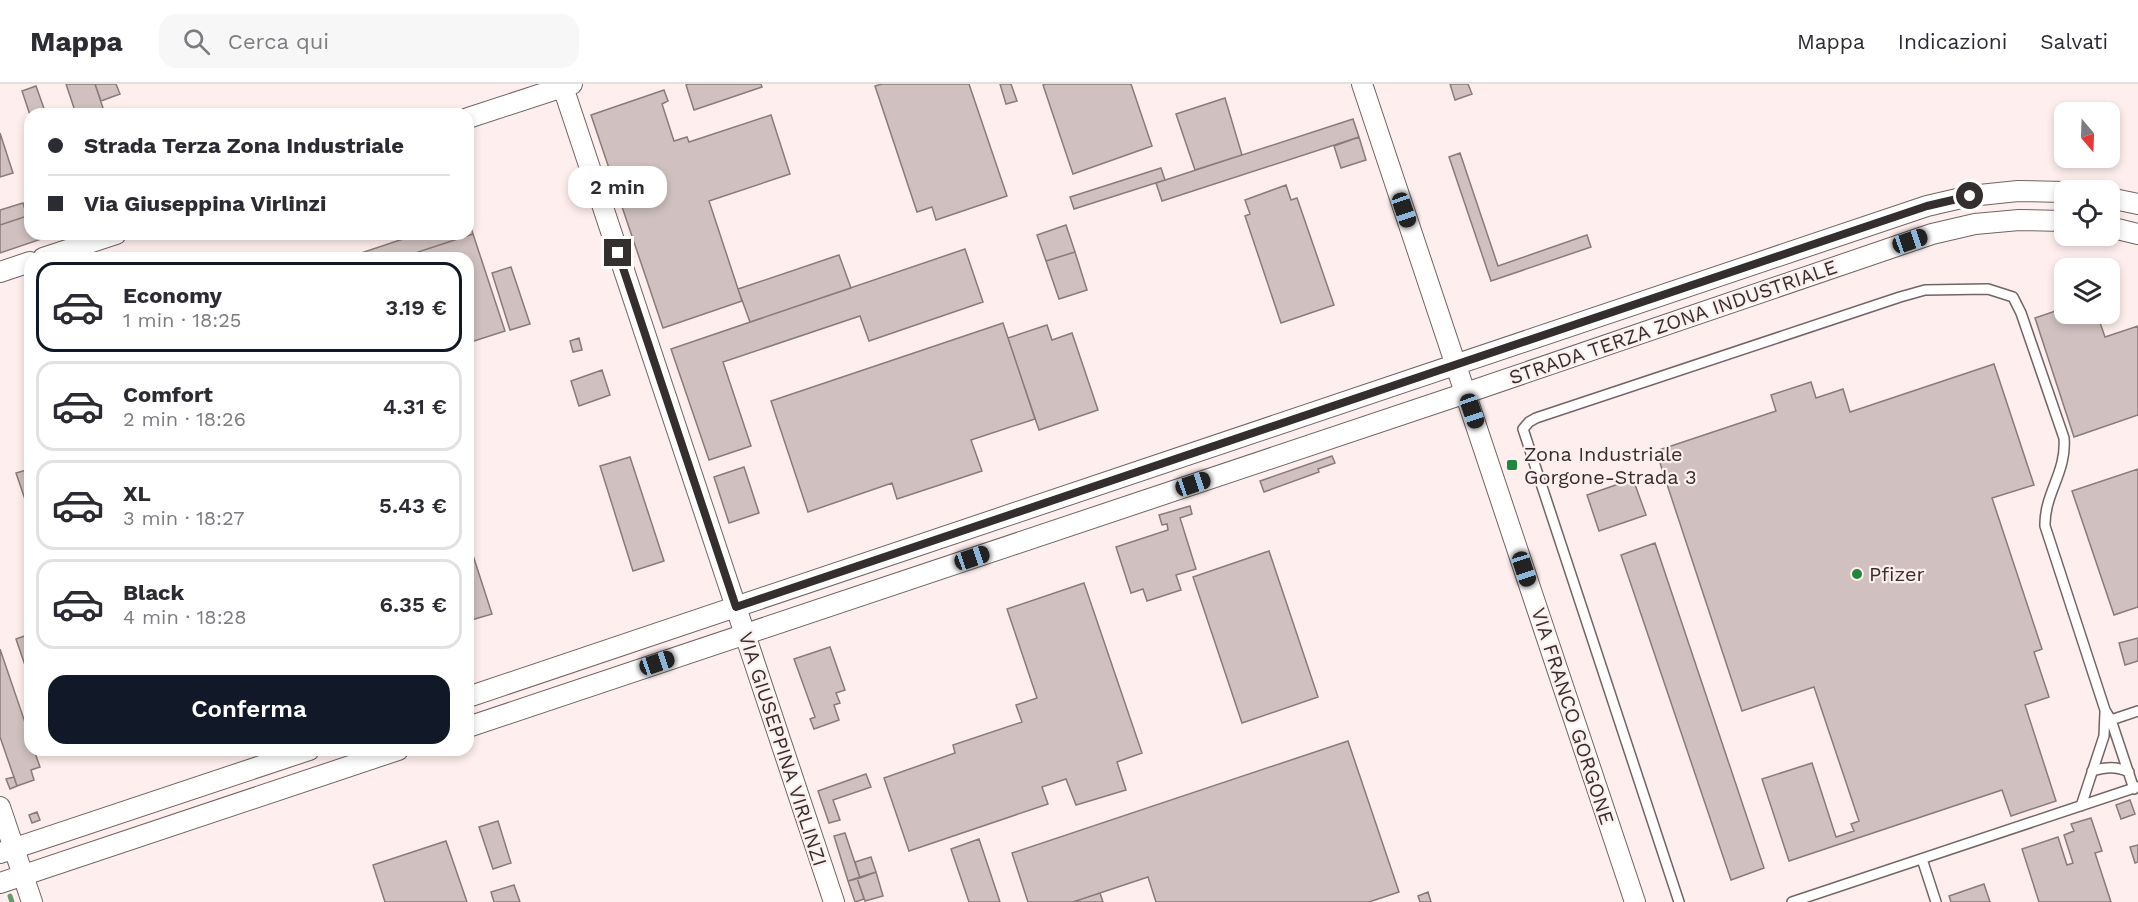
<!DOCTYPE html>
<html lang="it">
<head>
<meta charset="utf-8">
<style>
	:root { --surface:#fff; --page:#f7f7f7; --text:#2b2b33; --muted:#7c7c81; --line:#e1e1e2; --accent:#111827 }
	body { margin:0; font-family:"Work Sans",sans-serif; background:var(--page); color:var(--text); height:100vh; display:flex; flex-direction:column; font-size:22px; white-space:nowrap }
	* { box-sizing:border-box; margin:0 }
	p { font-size:20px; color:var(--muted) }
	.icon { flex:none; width:33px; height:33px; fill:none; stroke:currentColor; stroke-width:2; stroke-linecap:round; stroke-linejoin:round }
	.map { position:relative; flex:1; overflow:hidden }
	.details { position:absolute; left:24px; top:168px; width:450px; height:504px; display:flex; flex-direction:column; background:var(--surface); border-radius:18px; box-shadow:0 3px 9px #0003 }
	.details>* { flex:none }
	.top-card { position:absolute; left:24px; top:24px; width:450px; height:132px; border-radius:18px; box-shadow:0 3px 9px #0003; display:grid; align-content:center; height:132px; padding:0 24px; background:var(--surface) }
	.needle { width:39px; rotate:161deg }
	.buttons { position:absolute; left:2054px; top:18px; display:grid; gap:12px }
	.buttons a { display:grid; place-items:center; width:66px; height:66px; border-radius:12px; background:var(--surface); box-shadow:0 3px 9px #0003; font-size:30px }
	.end { position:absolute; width:27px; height:27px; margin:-14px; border:8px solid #342e2e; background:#fff; box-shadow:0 0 0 3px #fff }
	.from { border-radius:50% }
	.bubble { position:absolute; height:42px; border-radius:18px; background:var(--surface); box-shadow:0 3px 9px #0003; font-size:20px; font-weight:600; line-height:42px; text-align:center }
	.car { position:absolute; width:18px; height:36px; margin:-18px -9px; border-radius:8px; box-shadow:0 0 4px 2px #0007; background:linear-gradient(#222 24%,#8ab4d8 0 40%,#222 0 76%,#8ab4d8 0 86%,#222 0) }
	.top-card b { display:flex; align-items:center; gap:21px; height:57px; font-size:22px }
	.top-card b+b { border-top:2px solid var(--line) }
	.top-card i { width:15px; height:15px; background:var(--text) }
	ul { padding:10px 0 0; list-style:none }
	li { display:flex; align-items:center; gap:18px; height:90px; margin:0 12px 9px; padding:0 12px; border:3px solid var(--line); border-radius:18px }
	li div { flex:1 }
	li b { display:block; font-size:22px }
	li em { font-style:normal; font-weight:600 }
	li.active { border-color:var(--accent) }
	li>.icon { width:54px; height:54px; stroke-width:1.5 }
	.button { display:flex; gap:12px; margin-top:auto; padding:12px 24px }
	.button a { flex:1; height:69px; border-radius:18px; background:var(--accent); color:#fff; font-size:24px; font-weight:600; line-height:69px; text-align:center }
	header { display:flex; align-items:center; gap:36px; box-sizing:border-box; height:84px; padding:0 30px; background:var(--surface); border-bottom:2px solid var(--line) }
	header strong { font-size:28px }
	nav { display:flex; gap:33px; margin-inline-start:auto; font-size:21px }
	.search { width:420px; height:54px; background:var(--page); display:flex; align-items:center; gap:15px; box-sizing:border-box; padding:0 21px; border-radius:18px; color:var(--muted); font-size:22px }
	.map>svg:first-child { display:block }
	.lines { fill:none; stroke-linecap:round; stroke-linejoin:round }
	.stream { stroke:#659b6d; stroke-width:5 }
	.building { fill:#d0c0c0; stroke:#897b7a; stroke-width:1.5 }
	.lane-casing { stroke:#716463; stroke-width:12 }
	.street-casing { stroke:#716463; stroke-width:22 }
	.lane { stroke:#fff; stroke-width:9 }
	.street { stroke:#fff; stroke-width:20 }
	.route { stroke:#342e2e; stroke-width:8 }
	.poi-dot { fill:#1e883f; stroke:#feefee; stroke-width:2 }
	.labels { text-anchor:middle; stroke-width:4.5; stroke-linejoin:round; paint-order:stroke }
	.street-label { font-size:20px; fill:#342e2e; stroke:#feefee }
	.poi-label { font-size:20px; fill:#342e2e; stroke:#feefee; text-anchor:start }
</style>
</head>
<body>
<header>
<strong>Mappa</strong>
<div class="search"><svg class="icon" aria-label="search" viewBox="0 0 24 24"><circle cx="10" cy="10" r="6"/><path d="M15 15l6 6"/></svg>Cerca qui</div>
<nav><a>Mappa</a><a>Indicazioni</a><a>Salvati</a></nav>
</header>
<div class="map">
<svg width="2138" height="818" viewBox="0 0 2138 818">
	<rect width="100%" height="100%" fill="#feefee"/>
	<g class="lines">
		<!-- stream -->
		<path class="stream" d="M 10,812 L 12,818"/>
	</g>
	<!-- building -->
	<path class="building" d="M 66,0 L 95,0 L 105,30 L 76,30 Z
		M 95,0 L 116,0 L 120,10 L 101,17 Z
		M 688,0 L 761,0 L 762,3 L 694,26 L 686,1 Z
		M 882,0 L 969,0 L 1007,112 L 936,136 L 932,123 L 917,128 L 875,2 Z
		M 1000,0 L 1011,0 L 1017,17 L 1006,20 Z
		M 1046,0 L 1131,0 L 1152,62 L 1073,90 L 1043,1 Z
		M 1450,0 L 1468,0 L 1472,10 L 1455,16 Z
		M 36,2 L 46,30 L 30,31 L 22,7 Z
		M 664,6 L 668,17 L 662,20 L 674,57 L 687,53 L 689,58 L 771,31 L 790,90 L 709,117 L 742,217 L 663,244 L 591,31 Z
		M 1225,14 L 1242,71 L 1195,86 L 1176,30 Z
		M 1353,35 L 1359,53 L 1162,117 L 1156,99 Z
		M 0,49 L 13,89 L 0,93 Z
		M 1359,53 L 1366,76 L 1341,84 L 1334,62 Z
		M 1460,69 L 1498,182 L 1587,151 L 1591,163 L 1491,197 L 1449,73 Z
		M 1161,84 L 1165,96 L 1074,125 L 1070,113 Z
		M 1286,101 L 1291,116 L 1297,114 L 1334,221 L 1281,239 L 1245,132 L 1250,130 L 1245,116 Z
		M 23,119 L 27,132 L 0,141 L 0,126 Z
		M 30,131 L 30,150 L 56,150 L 0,169 L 0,141 Z
		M 468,135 L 473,150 L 400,174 L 346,174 L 418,150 L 468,150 Z
		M 1066,141 L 1075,168 L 1046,177 L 1037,151 Z
		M 473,150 L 505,247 L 468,259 L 468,174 L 400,174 Z
		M 965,165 L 983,218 L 869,257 L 860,232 L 723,278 L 751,362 L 709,376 L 671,265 Z
		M 1075,168 L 1087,206 L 1059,215 L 1046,177 Z
		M 839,171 L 851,204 L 750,238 L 738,205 Z
		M 511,183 L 530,240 L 510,246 L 492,189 Z
		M 2064,224 L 2064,230 L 2097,230 L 2105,253 L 2138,242 L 2138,331 L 2074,353 L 2035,234 Z
		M 1003,239 L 1035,335 L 971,356 L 982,387 L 897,415 L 892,399 L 808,428 L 771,317 Z
		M 1047,241 L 1052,256 L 1072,249 L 1098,326 L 1039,346 L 1008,254 Z
		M 579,254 L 582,266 L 573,268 L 570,257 Z
		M 1994,280 L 2034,401 L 1992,414 L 2042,565 L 2034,568 L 2049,613 L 2025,621 L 2056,717 L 2011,732 L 2002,706 L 1789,777 L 1762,695 L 1812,679 L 1836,753 L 1854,747 L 1851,740 L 1859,737 L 1814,603 L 1742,627 L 1656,367 L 1776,327 L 1771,311 L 1811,298 L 1816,314 L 1843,305 L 1850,328 Z
		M 602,286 L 610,311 L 579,322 L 571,297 Z
		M 1332,372 L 1335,379 L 1318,385 L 1319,388 L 1264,408 L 1260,397 Z
		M 630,373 L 664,477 L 633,487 L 600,382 Z
		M 744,383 L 759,429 L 729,439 L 714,393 Z
		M 30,385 L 30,430 L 16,389 Z
		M 2138,385 L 2138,523 L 2114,531 L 2072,407 Z
		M 1633,395 L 1646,431 L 1599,447 L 1587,411 Z
		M 1190,422 L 1192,430 L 1180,434 L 1196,485 L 1176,491 L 1181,506 L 1147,517 L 1143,505 L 1131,509 L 1116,463 L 1168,446 L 1167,440 L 1162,441 L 1159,431 Z
		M 468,456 L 492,530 L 468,537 Z
		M 1655,459 L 1764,784 L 1731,796 L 1621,471 Z
		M 1269,467 L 1318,613 L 1242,639 L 1193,493 Z
		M 1084,499 L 1142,669 L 1117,678 L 1126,706 L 1076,721 L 1066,695 L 1042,703 L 1048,720 L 909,767 L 884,694 L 955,669 L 953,661 L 1022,638 L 1016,621 L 1037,614 L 1007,525 Z
		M 30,550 L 30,596 L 16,555 Z
		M 2138,554 L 2138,577 L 2125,581 L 2119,559 Z
		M 830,563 L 845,606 L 836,609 L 840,619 L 834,621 L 839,636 L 814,645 L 810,635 L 815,633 L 794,575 Z
		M 0,565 L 30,653 L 30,666 L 34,666 L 40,683 L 31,686 L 34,696 L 17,702 L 0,653 Z
		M 1348,657 L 1399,808 L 1369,818 L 1156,818 L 1148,793 L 1073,818 L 1028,818 L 1012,769 Z
		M 866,690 L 871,703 L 833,716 L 840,736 L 829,739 L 818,707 Z
		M 14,693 L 17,702 L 10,705 L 6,695 Z
		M 2130,716 L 2135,730 L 2121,735 L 2116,721 Z
		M 37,728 L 40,736 L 32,739 L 29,731 Z
		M 2091,734 L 2102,767 L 2095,769 L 2111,818 L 2039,818 L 2022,765 L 2058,753 L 2067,781 L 2073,779 L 2064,751 L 2074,747 L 2071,740 Z
		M 498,737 L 511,779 L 493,785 L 479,743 Z
		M 845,749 L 860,794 L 848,797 L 834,752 Z
		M 979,755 L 1000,818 L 969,818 L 951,765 Z
		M 446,757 L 467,818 L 385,818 L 373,781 Z
		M 2138,761 L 2138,778 L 2135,779 L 2130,763 Z
		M 871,773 L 876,788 L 860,794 L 855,778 Z
		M 876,788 L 883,812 L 865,817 L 857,794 Z
		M 857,794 L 864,815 L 855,818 L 848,797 Z
		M 1984,800 L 1990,818 L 1951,818 L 1949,812 Z
		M 514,801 L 520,818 L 494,818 L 491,808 Z
		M 1428,808 L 1431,818 L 1420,818 L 1418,812 Z
		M 1100,809 L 1103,818 L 1073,818 Z"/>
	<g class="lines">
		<!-- lane casing -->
		<g class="lane-casing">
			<path id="lane" d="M 2111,636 L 2138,627
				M 2092,687 C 2106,683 2116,682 2129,688
				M 2081,722 L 2104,652 L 2105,628
				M 1922,775 L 1936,818
				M 1679,818 L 1523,345 L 1529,338 L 1536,334 L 1900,213 L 1925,206 L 1988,205 L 2013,213 L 2021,229 L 2064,354 C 2067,388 2044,410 2045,442 L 2105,626 L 2111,636 L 2134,705
				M 1792,818 L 2137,703"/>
		</g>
		<!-- street casing -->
		<g class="street-casing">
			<path id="street" d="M 562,0 L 834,818
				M 1362,0 L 1635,818
				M 468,34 L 572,0
				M 2109,114 L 2138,120
				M 2109,143 L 2138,150
				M 43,174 L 116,150
				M 0,188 L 30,178
				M 468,613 L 1927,122 L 1970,112 L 2018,107 L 2064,108
				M 468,643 L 1466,309 L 1932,150 L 1975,140 L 2019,136 L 2064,137
				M 0,723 L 32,818
				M 0,769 L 309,666
				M 0,799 L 398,666"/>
		</g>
		<!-- lane -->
		<use href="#lane" class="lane"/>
		<!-- street -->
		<use href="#street" class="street"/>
	</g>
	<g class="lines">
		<!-- route -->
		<path class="route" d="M 618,169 L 736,523 L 1927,122 L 1970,112"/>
	</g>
	<!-- markers -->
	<g class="poi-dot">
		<rect x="1506" y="375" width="12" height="12" rx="3"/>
		<circle cx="1857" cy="490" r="6"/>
	</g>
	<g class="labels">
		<!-- street labels -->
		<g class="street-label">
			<text transform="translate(1673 238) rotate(-19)" y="7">STRADA TERZA ZONA INDUSTRIALE</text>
			<text transform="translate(1573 632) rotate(72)" y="7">VIA FRANCO GORGONE</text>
			<text transform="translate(783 665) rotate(72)" y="7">VIA GIUSEPPINA VIRLINZI</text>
		</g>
		<!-- poi labels -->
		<g class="poi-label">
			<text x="1524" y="377">Zona Industriale<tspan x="1524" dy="23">Gorgone-Strada 3</tspan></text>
			<text x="1869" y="497">Pfizer</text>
		</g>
	</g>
</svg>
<div class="buttons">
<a><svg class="needle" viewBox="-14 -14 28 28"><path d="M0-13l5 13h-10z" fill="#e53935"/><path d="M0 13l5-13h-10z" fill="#7c7c81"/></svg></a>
<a><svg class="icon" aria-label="locate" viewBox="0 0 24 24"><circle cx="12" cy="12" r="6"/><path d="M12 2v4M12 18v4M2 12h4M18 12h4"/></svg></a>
<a><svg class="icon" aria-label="layers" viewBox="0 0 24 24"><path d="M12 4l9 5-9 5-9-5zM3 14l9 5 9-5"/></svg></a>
</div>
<i class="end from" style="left:1970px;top:112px"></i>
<i class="end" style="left:618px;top:169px"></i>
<div class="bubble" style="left:568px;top:82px;width:99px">2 min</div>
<i class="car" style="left:1404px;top:126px;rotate:161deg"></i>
<i class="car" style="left:1910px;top:157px;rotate:71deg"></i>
<i class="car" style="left:1472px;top:327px;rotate:161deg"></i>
<i class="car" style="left:1193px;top:400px;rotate:71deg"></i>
<i class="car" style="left:972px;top:474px;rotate:71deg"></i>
<i class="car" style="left:1524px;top:485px;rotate:162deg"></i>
<i class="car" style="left:657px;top:579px;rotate:71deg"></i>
<div class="top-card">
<b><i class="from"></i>Strada Terza Zona Industriale</b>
<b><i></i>Via Giuseppina Virlinzi</b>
</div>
<section class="details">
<ul>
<li class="active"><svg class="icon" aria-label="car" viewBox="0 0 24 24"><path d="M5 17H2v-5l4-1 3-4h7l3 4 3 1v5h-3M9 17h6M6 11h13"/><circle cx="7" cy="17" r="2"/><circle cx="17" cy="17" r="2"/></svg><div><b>Economy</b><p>1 min · 18:25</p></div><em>3.19 €</em></li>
<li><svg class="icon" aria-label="car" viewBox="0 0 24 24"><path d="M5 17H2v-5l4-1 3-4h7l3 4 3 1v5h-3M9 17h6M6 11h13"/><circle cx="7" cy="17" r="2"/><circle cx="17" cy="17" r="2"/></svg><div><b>Comfort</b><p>2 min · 18:26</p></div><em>4.31 €</em></li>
<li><svg class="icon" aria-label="car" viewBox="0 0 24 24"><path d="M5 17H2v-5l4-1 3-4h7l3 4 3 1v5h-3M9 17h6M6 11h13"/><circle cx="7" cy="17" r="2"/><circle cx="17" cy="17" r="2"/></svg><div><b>XL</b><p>3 min · 18:27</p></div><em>5.43 €</em></li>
<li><svg class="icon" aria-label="car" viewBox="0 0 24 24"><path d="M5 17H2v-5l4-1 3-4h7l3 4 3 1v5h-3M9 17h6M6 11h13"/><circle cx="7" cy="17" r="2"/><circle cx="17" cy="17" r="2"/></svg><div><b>Black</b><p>4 min · 18:28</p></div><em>6.35 €</em></li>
</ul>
<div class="button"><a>Conferma</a></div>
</section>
</div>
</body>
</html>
